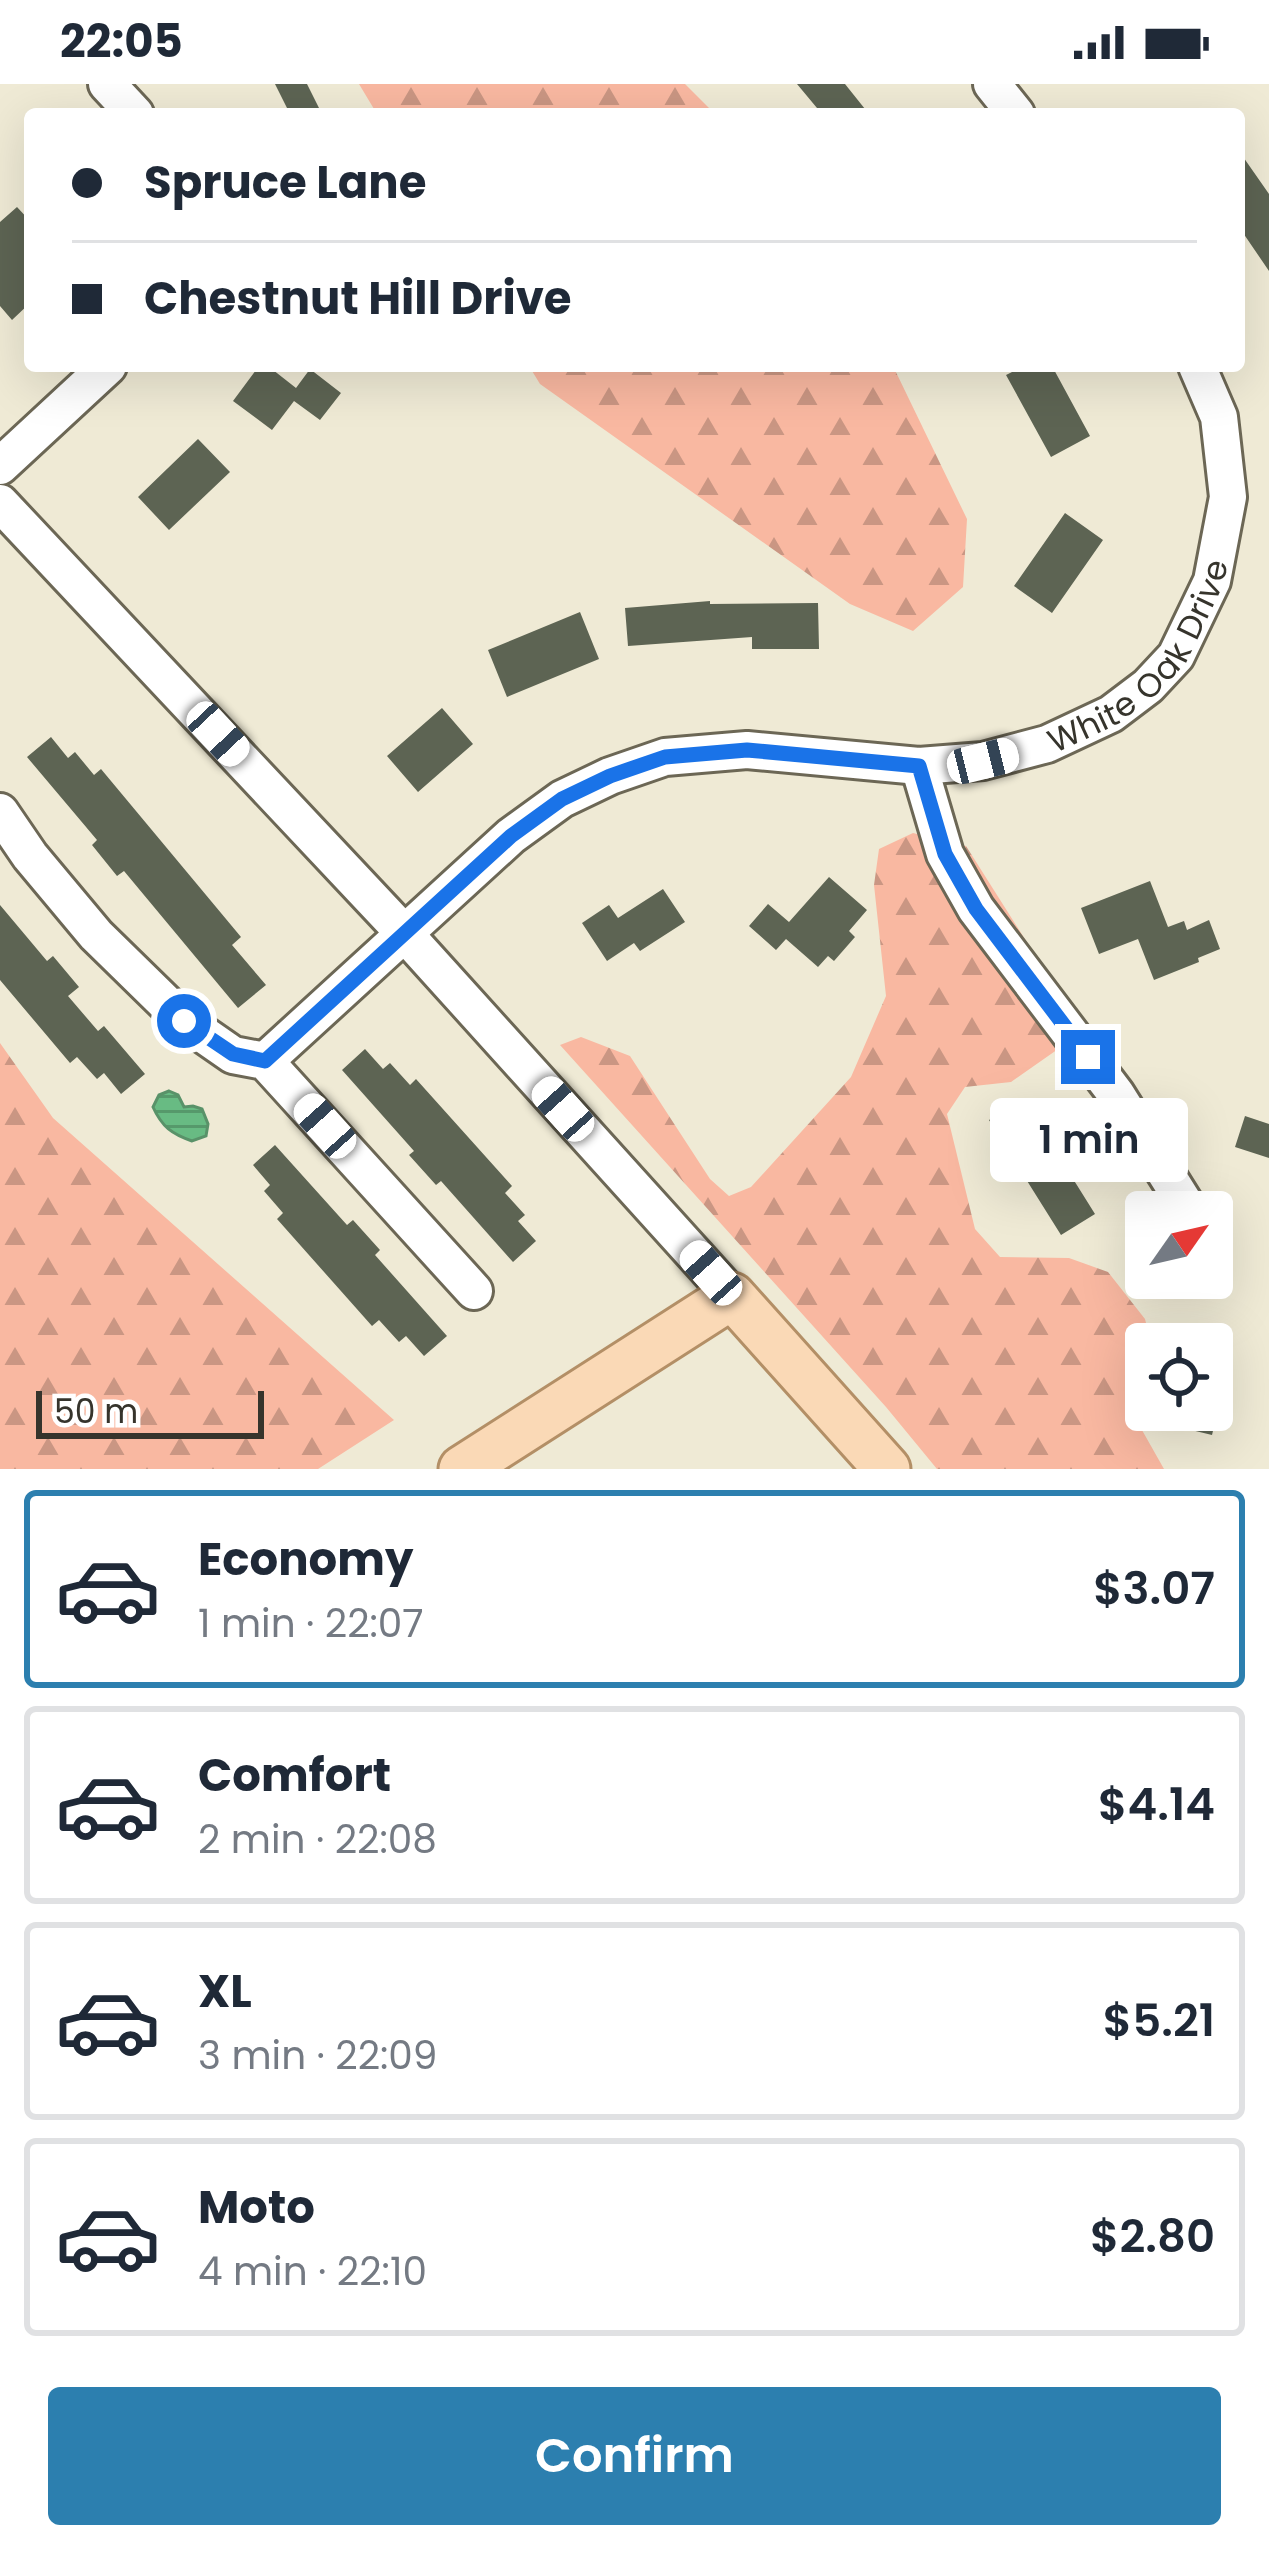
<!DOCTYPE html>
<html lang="en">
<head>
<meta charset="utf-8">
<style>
	:root { --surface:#fff; --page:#f6f6f7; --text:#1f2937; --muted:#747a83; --line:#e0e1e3; --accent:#2c7faf }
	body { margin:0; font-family:Poppins,sans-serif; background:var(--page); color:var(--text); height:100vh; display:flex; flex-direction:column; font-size:45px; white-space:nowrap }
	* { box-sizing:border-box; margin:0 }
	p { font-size:39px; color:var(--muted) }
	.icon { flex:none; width:66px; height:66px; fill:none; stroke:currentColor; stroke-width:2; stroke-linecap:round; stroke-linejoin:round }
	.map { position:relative; height:1385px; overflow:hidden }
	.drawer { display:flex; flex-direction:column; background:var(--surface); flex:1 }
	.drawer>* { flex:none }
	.hud { position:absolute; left:24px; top:24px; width:1221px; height:264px; border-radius:12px; box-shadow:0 12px 48px #0002; display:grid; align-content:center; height:264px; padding:0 48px; background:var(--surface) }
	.needle { width:78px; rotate:56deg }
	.buttons { position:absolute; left:1125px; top:1107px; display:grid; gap:24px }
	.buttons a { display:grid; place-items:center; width:108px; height:108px; border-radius:12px; background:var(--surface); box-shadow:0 12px 48px #0002; font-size:60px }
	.scale { position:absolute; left:36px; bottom:30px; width:228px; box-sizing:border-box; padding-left:12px; border:6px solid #36342c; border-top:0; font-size:33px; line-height:42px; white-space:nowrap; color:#36342c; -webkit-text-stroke:9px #fff; paint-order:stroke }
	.end { position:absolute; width:54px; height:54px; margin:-27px; border:15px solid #1a73e8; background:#fff; box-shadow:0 0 0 6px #fff }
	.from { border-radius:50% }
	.bubble { position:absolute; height:84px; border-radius:12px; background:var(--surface); box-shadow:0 12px 48px #0002; font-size:39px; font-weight:600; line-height:84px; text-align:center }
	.car { position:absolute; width:36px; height:72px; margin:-36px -18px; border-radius:15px; box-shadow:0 0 9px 3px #0007; background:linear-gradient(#fff 24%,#345 0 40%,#fff 0 76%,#345 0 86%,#fff 0) }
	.hud b { display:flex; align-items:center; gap:42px; height:114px; font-size:45px }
	.hud b+b { border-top:3px solid var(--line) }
	.hud i { width:30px; height:30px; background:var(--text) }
	ul { padding:21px 0 0; list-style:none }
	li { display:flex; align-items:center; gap:36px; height:198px; margin:0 24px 18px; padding:0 24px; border:6px solid var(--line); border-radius:12px }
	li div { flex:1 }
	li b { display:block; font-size:45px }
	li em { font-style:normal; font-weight:600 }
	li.active { border-color:var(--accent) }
	li>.icon { width:108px; height:108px; stroke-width:1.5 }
	.button { display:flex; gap:24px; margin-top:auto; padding:24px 48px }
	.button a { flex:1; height:138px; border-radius:12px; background:var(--accent); color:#fff; font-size:48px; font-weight:600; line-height:138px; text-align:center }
	.status { display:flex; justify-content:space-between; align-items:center; height:84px; padding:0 60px; background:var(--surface); direction:ltr }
	.status svg { height:33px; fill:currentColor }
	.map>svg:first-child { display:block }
	.forest { fill:url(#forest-firs) }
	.water { fill:url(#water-rules); stroke:#599269; stroke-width:3 }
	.building { fill:#5d6453 }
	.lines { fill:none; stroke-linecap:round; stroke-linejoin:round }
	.minor-casing { stroke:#6c6755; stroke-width:42 }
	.major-casing { stroke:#b38f66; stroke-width:51 }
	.minor { stroke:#fff; stroke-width:36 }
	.major { stroke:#fad9b6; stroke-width:45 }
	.route { stroke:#1a73e8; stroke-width:15 }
	.labels { text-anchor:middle; stroke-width:12; stroke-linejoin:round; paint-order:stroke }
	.street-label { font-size:33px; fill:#36342c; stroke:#fff }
</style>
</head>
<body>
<div class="status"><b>22:05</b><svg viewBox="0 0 49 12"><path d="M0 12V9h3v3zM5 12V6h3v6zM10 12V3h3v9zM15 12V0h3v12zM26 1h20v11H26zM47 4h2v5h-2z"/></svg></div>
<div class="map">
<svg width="1269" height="1385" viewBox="0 0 1269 1385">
	<defs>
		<pattern id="forest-firs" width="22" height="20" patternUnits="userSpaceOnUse" patternTransform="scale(3)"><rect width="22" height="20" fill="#f9b8a1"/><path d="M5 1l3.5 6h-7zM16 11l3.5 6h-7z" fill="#ca9683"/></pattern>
		<pattern id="water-rules" width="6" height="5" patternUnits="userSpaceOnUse" patternTransform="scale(3)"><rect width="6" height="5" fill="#68bb83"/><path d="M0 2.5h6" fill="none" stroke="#56996b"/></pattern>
	</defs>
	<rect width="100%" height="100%" fill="#efead5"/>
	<!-- forest -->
	<path class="forest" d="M 359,0 L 685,0 L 715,30 L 377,30 Z
		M 529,282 L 893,282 L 967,435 L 963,503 L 913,547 L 850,520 L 540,300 Z
		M 913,749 L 966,762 L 1064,917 L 1061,963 L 1011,998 L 965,1003 L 947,1030 L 975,1145 L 1000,1173 L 1069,1174 L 1108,1188 L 1145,1235 L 1150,1255 L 1129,1288 L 1138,1339 L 1164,1385 L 937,1385 L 886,1323 L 560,961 L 581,953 L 630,972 L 710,1095 L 729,1112 L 751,1103 L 851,993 L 886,912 L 874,801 L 879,765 Z
		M 0,959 L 53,1034 L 394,1336 L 318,1385 L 0,1385 Z"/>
	<!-- water -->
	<path class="water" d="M 169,1007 L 178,1011 L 184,1023 L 193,1022 L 202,1025 L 208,1040 L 206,1052 L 192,1057 C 172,1050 162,1043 153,1023 L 159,1011 Z"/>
	<!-- building -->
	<path class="building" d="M 275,0 L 307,0 L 322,30 L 290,30 Z
		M 797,0 L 845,0 L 869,30 L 822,30 Z
		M 1239,67 L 1269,110 L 1269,187 L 1239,143 Z
		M 17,123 L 30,137 L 30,219 L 12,236 L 0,222 L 0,138 Z
		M 259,282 L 268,282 L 296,304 L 310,285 L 341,309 L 320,336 L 294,317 L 272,346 L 233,317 Z
		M 1024,282 L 1052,282 L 1090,352 L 1051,373 L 1006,291 Z
		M 198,355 L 230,388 L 169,446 L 138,413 Z
		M 1065,429 L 1103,456 L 1052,529 L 1014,502 Z
		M 710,517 L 710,520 L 818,519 L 819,565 L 752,565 L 752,553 L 628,562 L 625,524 Z
		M 580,528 L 599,575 L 507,613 L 488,566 Z
		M 442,624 L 473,660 L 418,708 L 387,672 Z
		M 51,653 L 68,674 L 75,668 L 94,691 L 101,685 L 241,853 L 232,861 L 266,901 L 238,924 L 124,787 L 117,792 L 92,761 L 97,756 L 27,673 Z
		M 829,793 L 867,826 L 849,847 L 855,853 L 834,877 L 828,872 L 818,883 L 786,855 L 776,866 L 749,842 L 768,820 L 789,838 Z
		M 1150,797 L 1168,843 L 1184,837 L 1187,846 L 1209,836 L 1220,865 L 1198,874 L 1199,878 L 1154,896 L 1138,855 L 1099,870 L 1081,824 Z
		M 663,805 L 685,838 L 640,867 L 634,859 L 607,877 L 582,839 L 609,821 L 618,834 Z
		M 0,821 L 47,877 L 53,872 L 79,903 L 68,912 L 98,947 L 104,942 L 145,990 L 121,1010 L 104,989 L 97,995 L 77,973 L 70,979 L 0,896 Z
		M 365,965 L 383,985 L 390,979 L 410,1001 L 416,995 L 512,1102 L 505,1109 L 525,1131 L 518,1137 L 536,1157 L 513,1178 L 441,1097 L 436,1101 L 409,1071 L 414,1067 L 342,986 Z
		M 1023,1015 L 1095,1130 L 1061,1151 L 989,1036 Z
		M 1245,1032 L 1269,1040 L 1269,1074 L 1235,1063 Z
		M 275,1061 L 347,1141 L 353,1136 L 380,1166 L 375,1171 L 447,1252 L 424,1272 L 406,1252 L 399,1258 L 379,1236 L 372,1242 L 277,1135 L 283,1129 L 264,1107 L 270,1101 L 253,1081 Z
		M 1147,1326 L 1218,1326 L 1212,1351 L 1146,1335 Z"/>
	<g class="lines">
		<!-- minor casing -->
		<g class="minor-casing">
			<g id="minor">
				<path d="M 107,0 L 135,30"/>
				<path d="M 992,0 L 1016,30"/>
				<path d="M 0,382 L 108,282"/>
				<path d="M 0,419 L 404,849 L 732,1212"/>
				<path d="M 919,682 L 945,770 L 976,825 L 1116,1010 L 1190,1128"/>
				<path d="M 0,728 L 30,772 L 96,851 L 184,937 L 233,971 L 265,977 L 474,1207"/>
				<path id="s1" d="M 265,977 L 511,752 L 562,715 L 610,692 L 665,673 L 747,666 L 919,682 L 983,677 L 1047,660 L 1111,630 L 1148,602 L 1176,572 L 1212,497 L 1228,413 L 1219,333 L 1197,282"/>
			</g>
		</g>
		<!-- major casing -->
		<g class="major-casing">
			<path id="major" d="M 462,1385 L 732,1212 L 887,1385"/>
		</g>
		<!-- minor -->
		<use href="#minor" class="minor"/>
		<!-- major -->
		<use href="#major" class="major"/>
	</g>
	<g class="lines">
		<!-- route -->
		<path class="route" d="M 184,937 L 233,970 L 265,977 L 511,752 L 562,715 L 610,692 L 665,673 L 747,666 L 919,682 L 945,770 L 976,825 L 1088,973"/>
	</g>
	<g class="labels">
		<!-- street labels -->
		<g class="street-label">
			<text dy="12" stroke="none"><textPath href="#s1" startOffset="1026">White Oak Drive</textPath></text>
		</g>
	</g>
</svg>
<div class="buttons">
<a><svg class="needle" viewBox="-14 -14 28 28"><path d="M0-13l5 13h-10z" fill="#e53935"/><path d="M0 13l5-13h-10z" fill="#747a83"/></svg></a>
<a><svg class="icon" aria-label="locate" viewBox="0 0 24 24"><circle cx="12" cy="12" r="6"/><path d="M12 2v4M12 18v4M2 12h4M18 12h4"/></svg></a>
</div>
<div class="scale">50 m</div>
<i class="end from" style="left:184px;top:937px"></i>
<i class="end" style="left:1088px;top:973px"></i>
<div class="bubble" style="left:990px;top:1014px;width:198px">1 min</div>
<i class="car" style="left:218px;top:650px;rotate:137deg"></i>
<i class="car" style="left:983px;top:677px;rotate:76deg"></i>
<i class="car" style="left:563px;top:1025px;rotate:318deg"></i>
<i class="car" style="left:325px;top:1042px;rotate:318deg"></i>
<i class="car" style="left:711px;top:1189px;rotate:318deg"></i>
<div class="hud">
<b><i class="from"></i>Spruce Lane</b>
<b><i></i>Chestnut Hill Drive</b>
</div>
</div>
<section class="drawer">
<ul>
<li class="active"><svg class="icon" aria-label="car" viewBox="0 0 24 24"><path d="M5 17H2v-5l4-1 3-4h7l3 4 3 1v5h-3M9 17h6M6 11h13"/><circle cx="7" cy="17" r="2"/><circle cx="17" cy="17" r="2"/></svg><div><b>Economy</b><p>1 min · 22:07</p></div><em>$3.07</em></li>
<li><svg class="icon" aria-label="car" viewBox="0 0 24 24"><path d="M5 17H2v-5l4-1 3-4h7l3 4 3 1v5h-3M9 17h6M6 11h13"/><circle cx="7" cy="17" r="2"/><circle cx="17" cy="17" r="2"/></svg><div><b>Comfort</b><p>2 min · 22:08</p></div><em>$4.14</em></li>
<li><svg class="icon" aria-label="car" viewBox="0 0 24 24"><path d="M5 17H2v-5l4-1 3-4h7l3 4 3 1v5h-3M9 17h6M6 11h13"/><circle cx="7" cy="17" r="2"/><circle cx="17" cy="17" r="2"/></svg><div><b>XL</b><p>3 min · 22:09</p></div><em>$5.21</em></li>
<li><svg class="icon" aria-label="car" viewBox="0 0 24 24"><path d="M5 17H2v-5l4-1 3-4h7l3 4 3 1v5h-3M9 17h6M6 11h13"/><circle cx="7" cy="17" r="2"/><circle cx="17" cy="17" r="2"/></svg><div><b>Moto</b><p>4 min · 22:10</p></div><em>$2.80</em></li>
</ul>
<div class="button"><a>Confirm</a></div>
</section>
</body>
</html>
